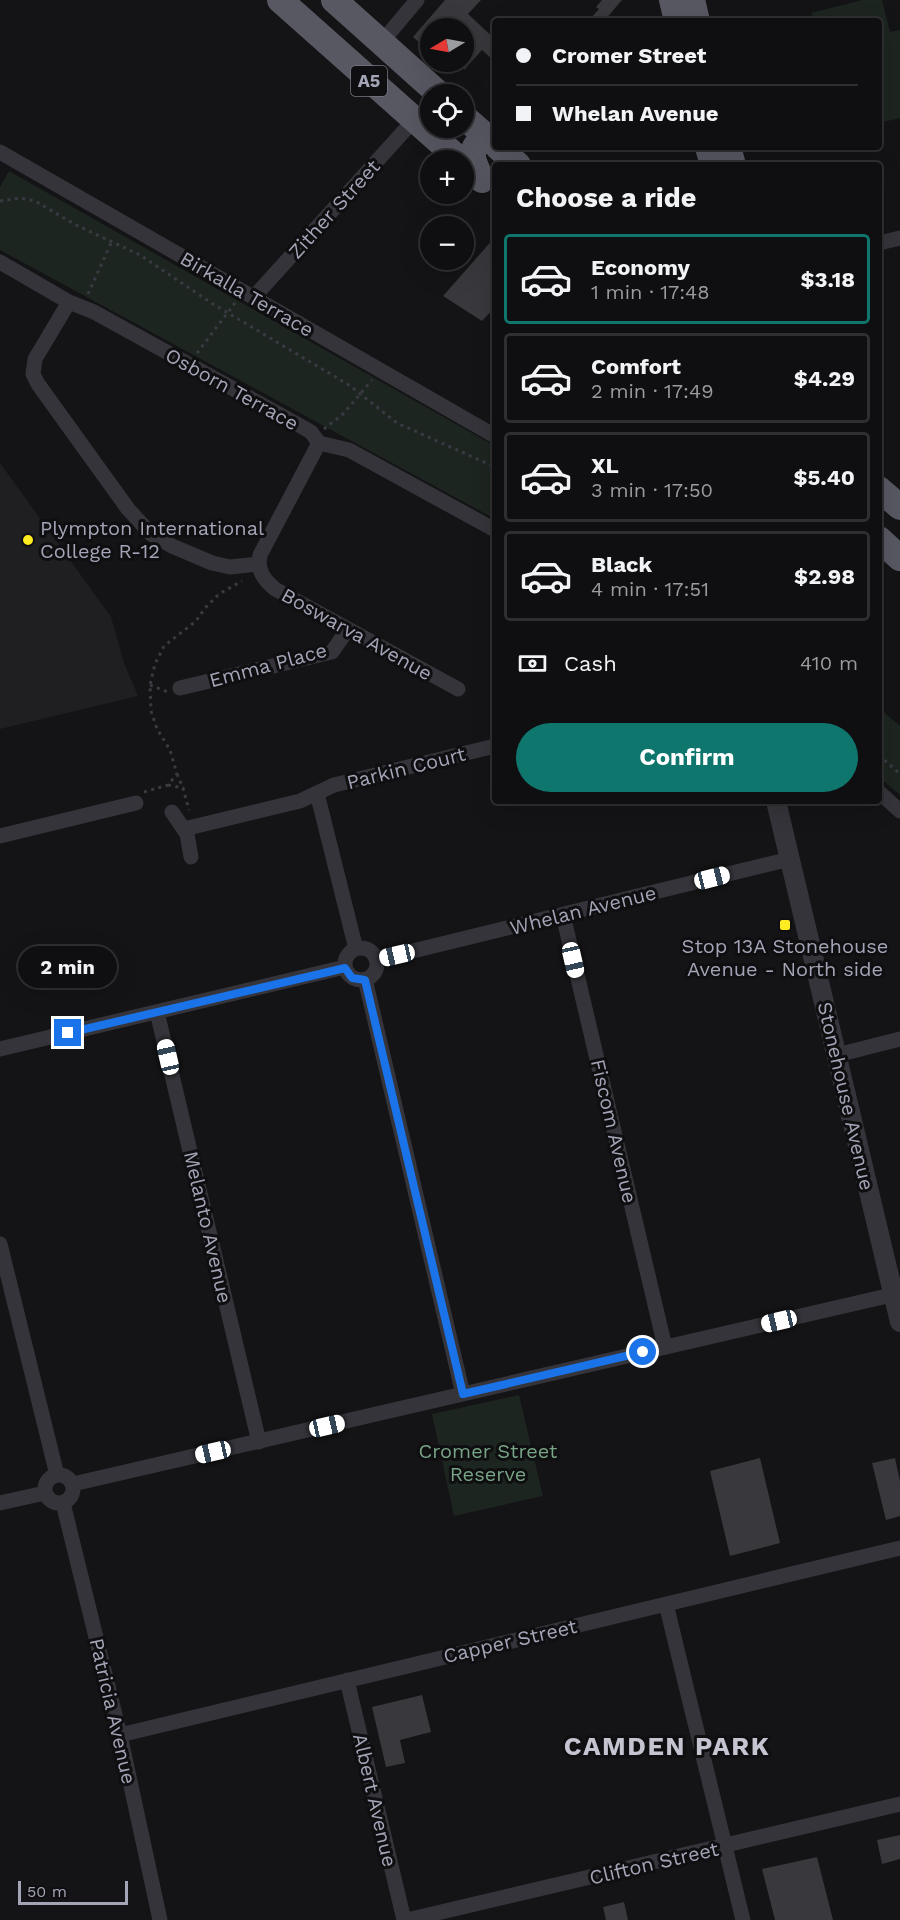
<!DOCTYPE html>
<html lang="en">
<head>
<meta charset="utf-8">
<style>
	:root { --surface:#0f0e10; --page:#181719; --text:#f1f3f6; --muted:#9b9c9f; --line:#2f2e30; --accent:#0f766e }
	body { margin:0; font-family:"Work Sans",sans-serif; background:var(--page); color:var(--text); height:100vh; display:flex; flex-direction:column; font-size:22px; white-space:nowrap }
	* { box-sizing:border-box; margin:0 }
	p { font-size:20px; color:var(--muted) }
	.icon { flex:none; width:33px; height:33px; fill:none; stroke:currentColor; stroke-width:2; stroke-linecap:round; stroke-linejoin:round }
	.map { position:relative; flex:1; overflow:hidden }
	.side { position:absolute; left:492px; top:162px; width:390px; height:642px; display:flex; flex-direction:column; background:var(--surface); border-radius:6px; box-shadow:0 6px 24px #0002,0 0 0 2px var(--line) }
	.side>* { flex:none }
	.guide { position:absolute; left:492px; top:18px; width:390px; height:132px; border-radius:6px; box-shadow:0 6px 24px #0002,0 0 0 2px var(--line); display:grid; align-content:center; height:132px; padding:0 24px; background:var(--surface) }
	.needle { width:39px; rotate:260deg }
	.buttons { position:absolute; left:420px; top:18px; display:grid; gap:12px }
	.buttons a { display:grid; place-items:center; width:54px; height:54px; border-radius:50%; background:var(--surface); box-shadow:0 6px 24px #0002,0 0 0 2px var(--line); font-size:30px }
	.scale { position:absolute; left:18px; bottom:15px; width:110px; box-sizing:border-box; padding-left:6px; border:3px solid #a3a5b7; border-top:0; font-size:16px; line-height:21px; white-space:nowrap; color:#a3a5b7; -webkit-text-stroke:4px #0f0e10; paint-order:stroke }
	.end { position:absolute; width:27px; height:27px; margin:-14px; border:8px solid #1a73e8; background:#fff; box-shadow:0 0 0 3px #fff }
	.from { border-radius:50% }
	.bubble { position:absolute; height:42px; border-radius:21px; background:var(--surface); box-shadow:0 6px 24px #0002,0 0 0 2px var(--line); font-size:20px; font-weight:700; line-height:42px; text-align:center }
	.car { position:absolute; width:18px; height:36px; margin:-18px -9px; border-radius:8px; box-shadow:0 0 4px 2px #0007; background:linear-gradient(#fff 24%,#345 0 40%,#fff 0 76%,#345 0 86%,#fff 0) }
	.guide b { display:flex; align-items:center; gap:21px; height:57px; font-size:22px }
	.guide b+b { border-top:2px solid var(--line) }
	.guide i { width:15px; height:15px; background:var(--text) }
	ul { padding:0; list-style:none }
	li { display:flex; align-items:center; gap:18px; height:90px; margin:0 12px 9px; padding:0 12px; border:3px solid var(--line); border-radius:6px }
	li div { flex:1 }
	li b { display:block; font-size:22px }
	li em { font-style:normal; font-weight:700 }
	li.current { border-color:var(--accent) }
	li>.icon { width:54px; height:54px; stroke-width:1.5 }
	h2 { padding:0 24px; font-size:27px; line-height:72px }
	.pay { display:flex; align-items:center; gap:15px; height:66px; padding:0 24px; font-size:22px }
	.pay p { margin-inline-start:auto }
	.primary-button { display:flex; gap:12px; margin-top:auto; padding:12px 24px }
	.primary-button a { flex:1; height:69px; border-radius:36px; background:var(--accent); color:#fff; font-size:24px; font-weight:700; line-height:69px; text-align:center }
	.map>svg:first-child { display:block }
	.built { fill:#1f1f22 }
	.green { fill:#1d2520 }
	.building { fill:#38383d }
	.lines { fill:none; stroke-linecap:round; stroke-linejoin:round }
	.path { stroke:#3a3a42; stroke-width:3; stroke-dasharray:3 4.5; stroke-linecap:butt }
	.minor { stroke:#34343a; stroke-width:15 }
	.tertiary { stroke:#34343a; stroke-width:20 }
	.trunk { stroke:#585863; stroke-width:26 }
	.route { stroke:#1a73e8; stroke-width:8 }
	.poi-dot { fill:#ffeb21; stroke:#0f0e10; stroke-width:2 }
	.labels { text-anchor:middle; stroke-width:6; stroke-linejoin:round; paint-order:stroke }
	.shield { fill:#0f0e10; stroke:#777885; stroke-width:1.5 }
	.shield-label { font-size:18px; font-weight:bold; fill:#a3a5b7 }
	.street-label { font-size:20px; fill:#a3a5b7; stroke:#0f0e10 }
	.poi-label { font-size:20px; fill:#a3a5b7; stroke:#0f0e10; text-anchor:start }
	.park-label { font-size:20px; fill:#78a486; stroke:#0f0e10 }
	.district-label { font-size:26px; font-weight:bold; letter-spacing:1.5px; fill:#c5c5d2; stroke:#0f0e10 }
</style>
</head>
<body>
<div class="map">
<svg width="900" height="1920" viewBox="0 0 900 1920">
	<rect width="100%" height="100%" fill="#141315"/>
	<!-- built -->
	<path class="built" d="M 0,463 L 111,617 L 124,663 L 138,696 L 0,729 Z"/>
	<!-- green -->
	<path class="green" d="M 862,0 L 882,0 L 890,32 L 900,30 L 900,118 L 879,123 L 879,21 L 813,21 L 811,13 Z
		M 9,171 L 495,446 L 495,519 L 0,250 L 0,187 Z
		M 879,708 L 900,726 L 900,795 L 879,777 Z
		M 519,1395 L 543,1496 L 454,1516 L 432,1414 Z"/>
	<!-- building -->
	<path class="building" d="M 445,0 L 481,0 L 468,14 L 495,39 L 495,62 L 482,50 L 464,70 L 464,28 L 430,28 L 430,52 L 413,37 Z
		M 602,0 L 622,0 L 604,21 L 588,21 L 599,9 L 596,7 Z
		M 495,237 L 495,307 L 482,321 L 443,296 Z
		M 760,1458 L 780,1543 L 730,1556 L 710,1471 Z
		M 895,1458 L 900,1481 L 900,1516 L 886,1520 L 872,1463 Z
		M 422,1695 L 431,1732 L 400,1740 L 405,1763 L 386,1767 L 372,1707 Z
		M 900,1835 L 900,1859 L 882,1864 L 877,1840 Z
		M 817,1857 L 833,1920 L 775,1920 L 762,1869 Z
		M 624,1902 L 628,1920 L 606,1920 L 603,1907 Z"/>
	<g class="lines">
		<!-- path -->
		<path class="path" d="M 0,201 L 20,198 L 35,201 L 76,225 L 140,255 L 213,304 L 349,385 L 397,423 L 495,467
			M 88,294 L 111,243
			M 197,353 L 235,303
			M 324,429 L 343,414 L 372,380
			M 150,685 L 168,692
			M 879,755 L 900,774
			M 177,774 L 183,788
			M 168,785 L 183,788 L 189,810
			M 144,792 L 168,785 L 177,774 L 170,750 L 157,729 L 151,711 L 150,685 L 155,664 L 164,646 L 196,621 L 205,608 L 219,594 L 242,581"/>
		<!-- minor -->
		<path class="minor" d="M 381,43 L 417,0
			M 0,152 L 495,436
			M 879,243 L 900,238
			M 0,262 L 69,302 L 94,312 L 297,424 L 311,432 L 319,443 L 349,450 L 495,530
			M 253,298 L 414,120
			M 69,302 L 35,359 L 33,374 L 38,384 L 128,509 L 151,534 L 172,546 L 212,563 L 230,567 L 259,564
			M 319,443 L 260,555 C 257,570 263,579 275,589 L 458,689
			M 180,688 L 332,652 L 348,629
			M 879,792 L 900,811
			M 317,793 L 356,949
			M 172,812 L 187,834 L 191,857
			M 184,829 L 300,801 L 334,785 L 495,746
			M 0,836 L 136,803
			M 563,915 L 665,1347
			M345 964a16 16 0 1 1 32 0a16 16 0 1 1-32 0Z
			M 376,960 L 790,859
			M 365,979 L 463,1394
			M 157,1012 L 259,1442
			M 0,1049 L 345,967
			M 837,1055 L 900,1039
			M 0,1244 L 57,1475
			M45 1489a14 14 0 1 1 28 0a14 14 0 1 1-28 0Z
			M 73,1484 L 900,1293
			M 0,1503 L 45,1493
			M 63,1503 L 120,1735 L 160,1920
			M 666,1604 L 743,1920
			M 347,1680 L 404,1920
			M 120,1735 L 900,1548
			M 407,1920 L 900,1804"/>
		<!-- tertiary -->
		<path class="tertiary" d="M 776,801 L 900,1322"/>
		<!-- trunk -->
		<path class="trunk" d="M 280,0 L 460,160
			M 334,0 L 439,94
			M 672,0 L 677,21
			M 692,0 L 697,21
			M 464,117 L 495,144
			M 498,147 L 518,165
			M 708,147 L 713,165
			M 728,147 L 733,165
			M 482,180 C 473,161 466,151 485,136
			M 879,489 L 900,507
			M 879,539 L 900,558"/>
	</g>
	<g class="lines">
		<!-- route -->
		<path class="route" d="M 68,1033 L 345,968 L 352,978 L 365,980 L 463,1394 L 643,1352"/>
	</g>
	<!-- markers -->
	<g class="poi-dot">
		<circle cx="28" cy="540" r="6"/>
		<rect x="779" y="919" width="12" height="12" rx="3"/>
	</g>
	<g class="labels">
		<!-- shield labels -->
		<rect class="shield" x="351" y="66" width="36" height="30" rx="4.5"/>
		<g class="shield-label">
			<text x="369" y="87">A5</text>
		</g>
		<!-- street labels -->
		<g class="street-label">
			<text transform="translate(334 209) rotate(-48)" y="7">Zither Street</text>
			<text transform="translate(247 294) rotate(30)" y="7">Birkalla Terrace</text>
			<text transform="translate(232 389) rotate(29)" y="7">Osborn Terrace</text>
			<text transform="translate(357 634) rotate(29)" y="7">Boswarva Avenue</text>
			<text transform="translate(268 665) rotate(-15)" y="7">Emma Place</text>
			<text transform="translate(406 768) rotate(-14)" y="7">Parkin Court</text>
			<text transform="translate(583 910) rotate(-14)" y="7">Whelan Avenue</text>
			<text transform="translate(846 1096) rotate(77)" y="7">Stonehouse Avenue</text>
			<text transform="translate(614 1131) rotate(77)" y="7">Fiscom Avenue</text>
			<text transform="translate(208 1227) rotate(77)" y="7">Melanto Avenue</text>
			<text transform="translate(510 1641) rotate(-13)" y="7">Capper Street</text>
			<text transform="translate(113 1711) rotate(77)" y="7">Patricia Avenue</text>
			<text transform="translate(375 1800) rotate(77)" y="7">Albert Avenue</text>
			<text transform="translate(654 1863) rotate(-13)" y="7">Clifton Street</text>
		</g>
		<!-- poi labels -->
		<g class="poi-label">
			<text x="40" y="535">Plympton International<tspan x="40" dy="23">College R-12</tspan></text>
			<text x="785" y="953" text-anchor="middle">Stop 13A Stonehouse<tspan x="785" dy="23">Avenue - North side</tspan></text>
		</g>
		<!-- park labels -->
		<g class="park-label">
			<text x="488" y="1458">Cromer Street<tspan x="488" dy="23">Reserve</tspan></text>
		</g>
		<!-- district labels -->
		<g class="district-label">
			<text x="667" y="1755">CAMDEN PARK</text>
		</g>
	</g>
</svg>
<div class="buttons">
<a><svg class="needle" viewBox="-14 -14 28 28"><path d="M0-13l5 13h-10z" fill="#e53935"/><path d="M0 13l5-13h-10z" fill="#9b9c9f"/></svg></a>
<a><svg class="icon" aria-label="locate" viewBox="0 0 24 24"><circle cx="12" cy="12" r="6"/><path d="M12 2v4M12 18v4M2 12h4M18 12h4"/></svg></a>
<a>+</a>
<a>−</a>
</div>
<div class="scale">50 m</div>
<i class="end from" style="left:643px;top:1352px"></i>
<i class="end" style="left:68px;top:1033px"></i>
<div class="bubble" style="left:18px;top:946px;width:99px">2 min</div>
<i class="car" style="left:712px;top:878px;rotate:76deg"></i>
<i class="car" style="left:397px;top:955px;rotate:257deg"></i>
<i class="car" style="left:573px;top:960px;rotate:167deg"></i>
<i class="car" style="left:168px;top:1057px;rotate:347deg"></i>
<i class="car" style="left:779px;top:1321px;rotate:257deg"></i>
<i class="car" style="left:327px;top:1426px;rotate:77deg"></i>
<i class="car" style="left:213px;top:1452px;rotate:257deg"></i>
<div class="guide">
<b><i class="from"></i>Cromer Street</b>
<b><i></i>Whelan Avenue</b>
</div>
<section class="side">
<h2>Choose a ride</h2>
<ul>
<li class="current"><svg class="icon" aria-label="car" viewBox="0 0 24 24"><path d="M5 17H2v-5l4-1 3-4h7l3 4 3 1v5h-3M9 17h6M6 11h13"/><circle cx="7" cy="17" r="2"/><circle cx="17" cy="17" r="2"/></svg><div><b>Economy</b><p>1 min · 17:48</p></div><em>$3.18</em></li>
<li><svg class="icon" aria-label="car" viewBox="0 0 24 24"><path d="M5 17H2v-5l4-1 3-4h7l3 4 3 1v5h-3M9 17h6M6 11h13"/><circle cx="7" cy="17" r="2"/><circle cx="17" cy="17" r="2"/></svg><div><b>Comfort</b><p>2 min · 17:49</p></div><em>$4.29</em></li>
<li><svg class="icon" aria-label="car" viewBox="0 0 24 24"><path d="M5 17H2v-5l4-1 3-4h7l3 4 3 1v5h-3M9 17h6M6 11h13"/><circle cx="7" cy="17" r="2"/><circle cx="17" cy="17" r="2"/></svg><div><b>XL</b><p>3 min · 17:50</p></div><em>$5.40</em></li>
<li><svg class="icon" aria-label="car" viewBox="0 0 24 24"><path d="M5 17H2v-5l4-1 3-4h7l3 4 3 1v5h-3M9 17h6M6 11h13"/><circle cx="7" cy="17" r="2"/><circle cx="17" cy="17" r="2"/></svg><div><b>Black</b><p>4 min · 17:51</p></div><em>$2.98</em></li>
</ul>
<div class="pay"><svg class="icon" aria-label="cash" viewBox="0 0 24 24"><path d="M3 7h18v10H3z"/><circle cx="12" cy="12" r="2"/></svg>Cash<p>410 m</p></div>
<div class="primary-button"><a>Confirm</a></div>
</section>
</div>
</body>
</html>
